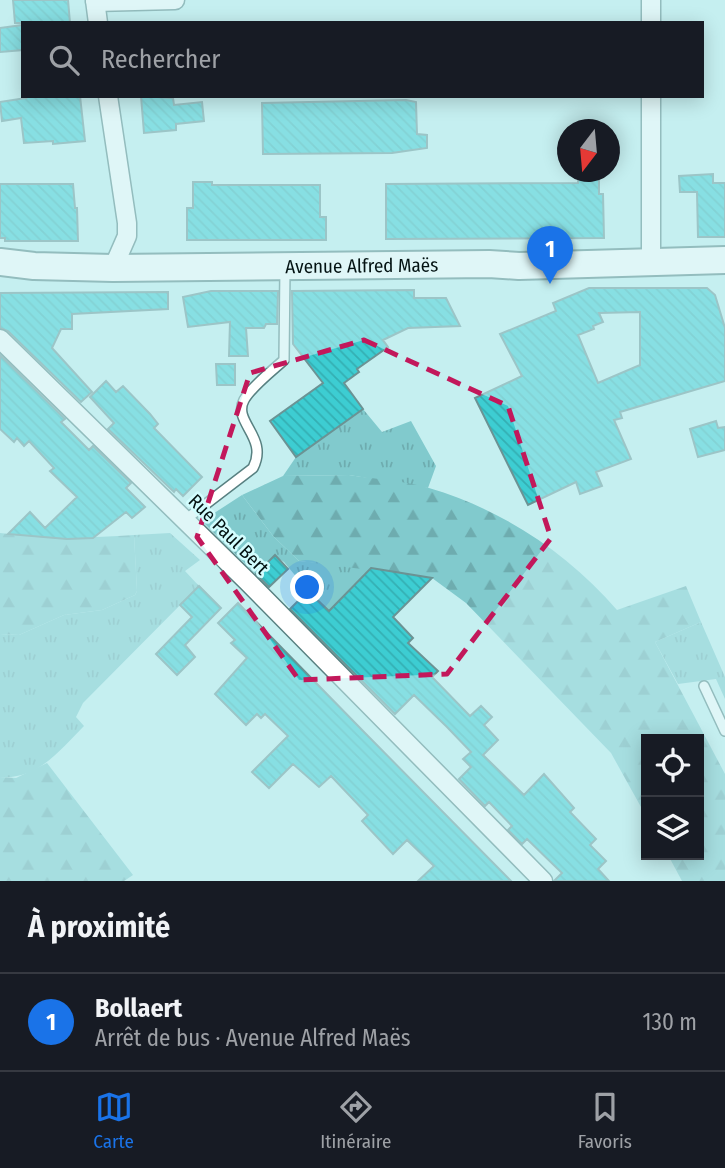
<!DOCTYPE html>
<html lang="fr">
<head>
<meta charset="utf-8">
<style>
  :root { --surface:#171b24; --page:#20242c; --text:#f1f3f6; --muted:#9ea1a6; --line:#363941; --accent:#1a73e8 }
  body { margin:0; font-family:"Fira Sans Condensed",sans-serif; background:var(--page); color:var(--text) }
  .controls { position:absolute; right:21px; bottom:21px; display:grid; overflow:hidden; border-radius:0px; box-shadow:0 4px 18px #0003 }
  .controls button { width:63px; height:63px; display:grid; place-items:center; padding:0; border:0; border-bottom:2px solid var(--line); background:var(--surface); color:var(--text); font:35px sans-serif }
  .compass { position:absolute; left:557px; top:119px; width:63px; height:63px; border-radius:50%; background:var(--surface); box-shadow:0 4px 18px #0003; rotate:196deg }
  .you { position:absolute; left:308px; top:588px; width:24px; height:24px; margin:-18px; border:5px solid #fff; border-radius:50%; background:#1a73e8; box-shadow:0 0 0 10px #1a73e833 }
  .badge { display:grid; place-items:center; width:46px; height:46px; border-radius:50%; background:var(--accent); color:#fff; font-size:23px; font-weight:700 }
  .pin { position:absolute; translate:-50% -58px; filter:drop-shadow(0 2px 4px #0008) }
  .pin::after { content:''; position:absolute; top:37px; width:24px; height:21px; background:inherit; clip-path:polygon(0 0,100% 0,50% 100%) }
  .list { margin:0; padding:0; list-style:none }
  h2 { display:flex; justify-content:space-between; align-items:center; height:91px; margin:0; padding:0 28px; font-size:30px }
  h2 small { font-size:23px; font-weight:400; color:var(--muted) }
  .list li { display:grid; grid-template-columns:46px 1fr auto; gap:21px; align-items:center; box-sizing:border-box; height:98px; padding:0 28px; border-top:2px solid var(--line) }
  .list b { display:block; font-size:26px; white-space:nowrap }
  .list p { margin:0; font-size:23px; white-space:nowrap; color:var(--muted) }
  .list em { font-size:23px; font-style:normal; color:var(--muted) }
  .icon { flex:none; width:38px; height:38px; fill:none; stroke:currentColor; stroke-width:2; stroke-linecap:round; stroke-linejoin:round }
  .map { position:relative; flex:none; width:725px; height:881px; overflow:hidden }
  .search { position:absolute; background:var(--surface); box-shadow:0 4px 18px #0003; left:21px; right:21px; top:21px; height:77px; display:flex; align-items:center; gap:18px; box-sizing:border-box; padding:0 24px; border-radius:0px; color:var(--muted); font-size:26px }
  .sheet { height:189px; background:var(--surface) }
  nav { display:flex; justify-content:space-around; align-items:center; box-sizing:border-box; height:98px; border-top:2px solid var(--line); background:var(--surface); font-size:19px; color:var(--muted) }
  nav a { display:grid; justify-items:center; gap:4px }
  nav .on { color:var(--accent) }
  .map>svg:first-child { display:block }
</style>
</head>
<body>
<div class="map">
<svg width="725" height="881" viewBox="0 0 725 881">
  <defs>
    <pattern id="grass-tufts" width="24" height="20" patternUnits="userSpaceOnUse" patternTransform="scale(1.75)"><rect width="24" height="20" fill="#81cacd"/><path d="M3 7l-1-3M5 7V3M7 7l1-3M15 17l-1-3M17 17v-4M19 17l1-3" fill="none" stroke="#6eacaf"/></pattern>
    <pattern id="forest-firs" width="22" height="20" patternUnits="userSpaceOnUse" patternTransform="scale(1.75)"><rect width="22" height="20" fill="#81cacd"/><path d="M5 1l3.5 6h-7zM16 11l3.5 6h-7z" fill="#6eacaf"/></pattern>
    <pattern id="building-back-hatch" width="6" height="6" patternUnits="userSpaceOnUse" patternTransform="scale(1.75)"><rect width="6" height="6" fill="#3dcdd2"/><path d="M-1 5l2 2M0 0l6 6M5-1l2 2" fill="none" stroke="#34afb3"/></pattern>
  </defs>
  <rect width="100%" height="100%" fill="#c5eff0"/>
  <path fill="url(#grass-tufts)" d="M363,409L382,432L411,421L436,466L428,488L349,475L283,476L296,457Z
    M242,495L273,536L299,561L371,568L329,611L308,591L284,562L275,556L256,575L202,521Z
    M170,533L200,560L185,571L199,586L83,703L76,717L84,726C60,750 38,780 0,777V634L19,635L64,615L102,610L135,595L137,591L134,535Z
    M701,622L725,677V699L716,679L678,684L655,642Z"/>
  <path fill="url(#forest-firs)" d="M349,475C375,479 404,481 429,488C501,509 568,553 617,610L686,586L701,622L655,642L725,774V881H682L668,855H699V739H646V816L611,753L466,603L432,578L299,561L273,536L242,495L283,476Z
    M0,533C45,539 89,538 134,535L137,591L135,595L102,610L64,615L19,635L0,634Z
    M47,763L133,875L124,881H0V777L16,778Z"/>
  <path fill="url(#building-back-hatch)" stroke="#6b9394" stroke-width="2" fill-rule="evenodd" d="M13,0H68L70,23H15Z
    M23,25V50L0,52V28Z
    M25,96H80L85,141L53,144V141L24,143L21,118L2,121L0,102L26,98Z
    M141,96L173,98L174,105L202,102L204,121L176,124V130L144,133Z
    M406,100L416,102L417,134L427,135V148L392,153L263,154L262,103Z
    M713,174V183H725V237H698L697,192H680L679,176Z
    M578,176H599V194H603L604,238L386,239V184L578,183Z
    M193,182H212V185H320V217H326V240H187V208H193Z
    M0,184H73L75,208H77L78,241H5V238H0Z
    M589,288H707L715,295L725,328V381L620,412L622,418L614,420L631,459L596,472L602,486L580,494L576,482L528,505L475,398L522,376L500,334L556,311L553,303ZM640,312V365L598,383L578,335L594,329L593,326L603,322L599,313Z
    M414,290V298H446L460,326L408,328L383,340L388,347L357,369L359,372L344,383L363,409L296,457L270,421L323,383L293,344L292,291Z
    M211,291H278L277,324H266L264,328H246L248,356H229L230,322L188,327L183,297Z
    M168,292V309L72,314V329H61L52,348L92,392L81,402L8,331L0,328V293Z
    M0,355L65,419L61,422L89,450L93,446L131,483L126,488L145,507L132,518L126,512L93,538L67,539L8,534L30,512L45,528L77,497L50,471L54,468L29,441L24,446L17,438L14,442L0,429Z
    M216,364H235V385H217Z
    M106,381L116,392L123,386L150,414L158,424L154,428L202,477L183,496L176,489L174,492L108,429L114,423L90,397Z
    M716,421L718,428L725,427V450L698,457L690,429Z
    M275,555L288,569L269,587L256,574Z
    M371,568L432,578L393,617L413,638L408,643L438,671L432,677L470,716L481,706L492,717L484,725L498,740L483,755L524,795L544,774L574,808L570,812L596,839L590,845L606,861L598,869L609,881H554L562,873L527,839L522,844L508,830L512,826L489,802L485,806L459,779L471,767L463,759L471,752L447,727L414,695L395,714L290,609L308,591L329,611Z
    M199,586L221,608L185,645L195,657L177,675L156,654L192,617L180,605Z
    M238,603L365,733L511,881H418L434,866L407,840L393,854L362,821L368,815L331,776L319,787L293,764L269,788L252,772L288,736L265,714L261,718L257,714L246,725L215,694L247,658L231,643L235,640L218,623Z"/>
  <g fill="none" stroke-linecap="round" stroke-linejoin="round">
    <defs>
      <path id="lane" d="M185,520L253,468C269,437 232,422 244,400C251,387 273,370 284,360L285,268
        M704,686L725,731"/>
      <path id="street" d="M95,0L98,23
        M95,2L175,0
        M651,23V0
        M108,96L127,223V236L113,268
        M651,96V263
        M0,339L248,582L543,881"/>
      <g id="secondary">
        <path id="s1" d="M0,262L34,266L113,268L489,264L519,266L725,260"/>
      </g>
    </defs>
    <use href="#lane" stroke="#588081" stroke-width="12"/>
    <use href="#street" stroke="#588081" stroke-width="21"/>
    <use href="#secondary" stroke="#588081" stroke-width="30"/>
    <use href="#lane" stroke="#fff" stroke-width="9"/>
    <use href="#street" stroke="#fff" stroke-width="18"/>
    <use href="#secondary" stroke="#fff" stroke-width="26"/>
  </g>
  <path d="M0 0H725V881H0ZM364,340L508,406L551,538L447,674L299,680L197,537L250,373Z" fill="#c5eff0" fill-opacity=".55" fill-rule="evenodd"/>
  <path fill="none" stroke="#c2185b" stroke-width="5" stroke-dasharray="14 9" stroke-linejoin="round" d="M364,340L508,406L551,538L447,674L299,680L197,537L250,373Z"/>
  <g text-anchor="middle" stroke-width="5" stroke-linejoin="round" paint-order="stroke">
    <g font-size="19" fill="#031212" stroke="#d2fdfe">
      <text dy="7" stroke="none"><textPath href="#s1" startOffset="362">Avenue Alfred Maës</textPath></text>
      <text transform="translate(229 534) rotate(45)" y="7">Rue Paul Bert</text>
    </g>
  </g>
</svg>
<div class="controls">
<button><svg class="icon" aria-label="locate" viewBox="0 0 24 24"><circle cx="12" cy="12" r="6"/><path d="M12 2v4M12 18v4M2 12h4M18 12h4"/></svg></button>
<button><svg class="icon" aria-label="layers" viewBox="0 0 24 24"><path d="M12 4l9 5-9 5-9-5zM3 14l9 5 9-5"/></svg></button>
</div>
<svg class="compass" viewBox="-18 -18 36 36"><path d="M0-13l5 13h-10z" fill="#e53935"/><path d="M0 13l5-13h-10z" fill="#9ea1a6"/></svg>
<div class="you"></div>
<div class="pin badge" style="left:550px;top:284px">1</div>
<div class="search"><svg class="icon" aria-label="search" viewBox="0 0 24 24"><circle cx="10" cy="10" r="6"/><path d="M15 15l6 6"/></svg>Rechercher</div>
</div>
<section class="sheet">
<h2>À proximité<small></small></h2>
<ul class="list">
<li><span class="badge">1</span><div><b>Bollaert</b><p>Arrêt de bus · Avenue Alfred Maës</p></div><em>130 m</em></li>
</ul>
</section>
<nav>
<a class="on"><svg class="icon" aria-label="map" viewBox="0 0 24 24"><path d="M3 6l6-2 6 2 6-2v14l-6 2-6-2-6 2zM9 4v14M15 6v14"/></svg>Carte</a>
<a><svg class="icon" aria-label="directions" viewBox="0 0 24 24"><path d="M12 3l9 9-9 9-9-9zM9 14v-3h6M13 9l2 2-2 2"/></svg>Itinéraire</a>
<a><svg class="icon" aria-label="saved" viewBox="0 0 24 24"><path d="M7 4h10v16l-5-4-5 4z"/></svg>Favoris</a>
</nav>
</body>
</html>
